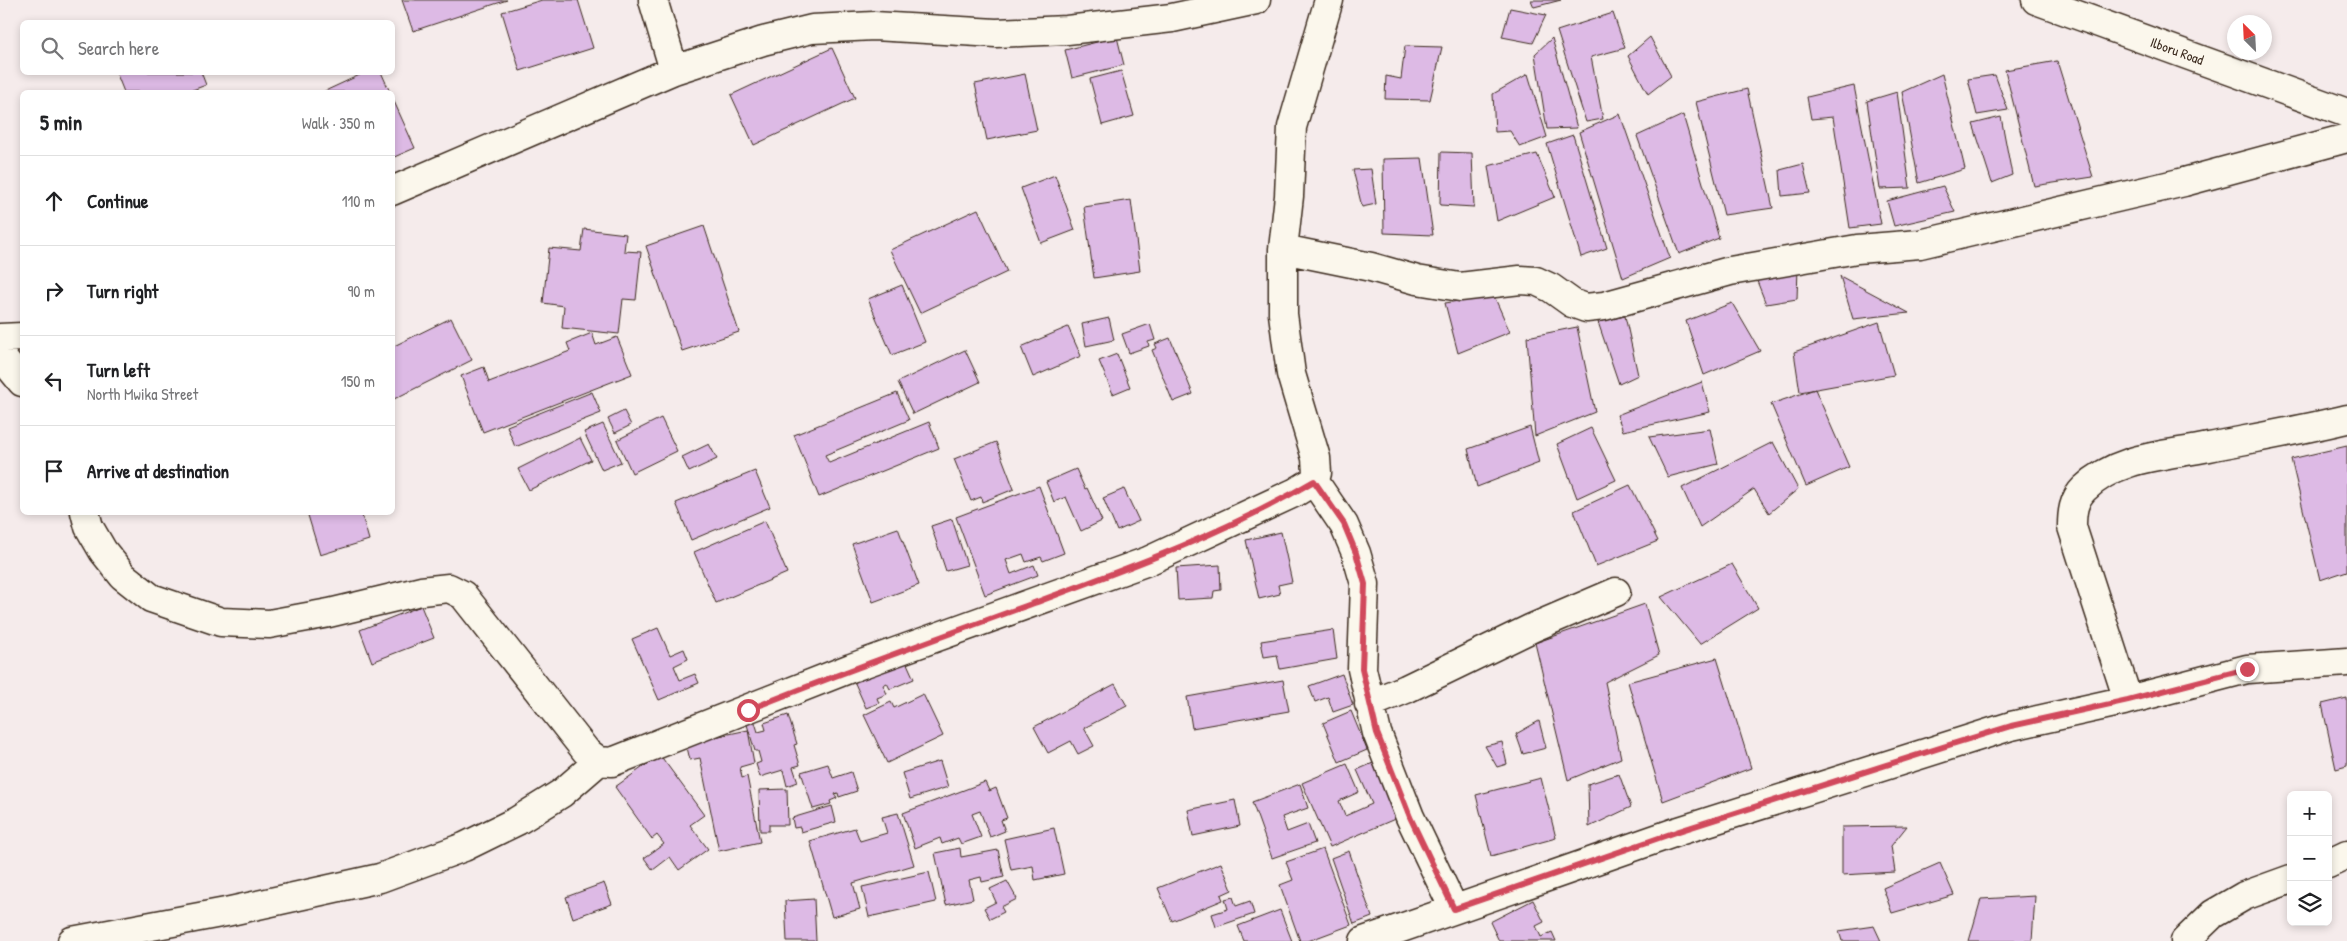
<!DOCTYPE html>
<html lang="en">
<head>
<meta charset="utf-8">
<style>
  :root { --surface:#fff; --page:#f2f2f2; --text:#202124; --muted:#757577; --line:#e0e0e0 }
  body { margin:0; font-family:"Patrick Hand",sans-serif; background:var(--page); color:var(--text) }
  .controls { position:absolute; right:15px; bottom:15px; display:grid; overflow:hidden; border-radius:8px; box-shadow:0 2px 8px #0003 }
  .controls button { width:45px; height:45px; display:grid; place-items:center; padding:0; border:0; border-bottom:1px solid var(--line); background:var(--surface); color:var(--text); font:25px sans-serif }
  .compass { position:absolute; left:2227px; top:15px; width:45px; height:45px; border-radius:50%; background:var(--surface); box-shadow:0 2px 8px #0003; rotate:336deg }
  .stop { position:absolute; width:15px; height:15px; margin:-11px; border:4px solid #d1495b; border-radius:50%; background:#fff }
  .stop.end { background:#d1495b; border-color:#fff; box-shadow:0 1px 5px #0008 }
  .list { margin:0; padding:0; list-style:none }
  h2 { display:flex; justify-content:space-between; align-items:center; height:65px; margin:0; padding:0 20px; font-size:21px }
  h2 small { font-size:16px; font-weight:400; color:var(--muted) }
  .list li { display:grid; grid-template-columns:32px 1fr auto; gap:15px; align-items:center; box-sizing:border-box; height:90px; padding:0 20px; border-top:1px solid var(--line) }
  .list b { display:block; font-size:19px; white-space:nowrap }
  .list p { margin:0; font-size:16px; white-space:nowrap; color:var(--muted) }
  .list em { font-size:16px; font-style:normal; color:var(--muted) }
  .icon { flex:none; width:28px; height:28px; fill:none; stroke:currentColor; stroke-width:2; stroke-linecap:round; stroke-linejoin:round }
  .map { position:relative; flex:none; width:2347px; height:941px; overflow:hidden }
  .search { position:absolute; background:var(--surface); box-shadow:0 2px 8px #0003; left:20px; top:20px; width:375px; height:55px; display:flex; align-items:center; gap:12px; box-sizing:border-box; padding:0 18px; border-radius:8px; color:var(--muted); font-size:19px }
  .panel { position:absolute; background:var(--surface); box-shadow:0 2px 8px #0003; left:20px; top:90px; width:375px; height:425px; border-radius:8px }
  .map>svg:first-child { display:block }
</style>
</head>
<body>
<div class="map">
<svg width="2347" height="941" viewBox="0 0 2347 941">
  <rect width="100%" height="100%" fill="#f5ebeb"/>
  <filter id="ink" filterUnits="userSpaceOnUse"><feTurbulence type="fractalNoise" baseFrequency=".02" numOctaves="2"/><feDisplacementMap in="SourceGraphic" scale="10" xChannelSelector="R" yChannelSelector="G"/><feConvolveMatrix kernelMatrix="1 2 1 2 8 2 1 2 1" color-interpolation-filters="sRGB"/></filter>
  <g filter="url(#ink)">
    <path fill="#ddbae5" stroke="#3b2a1e" d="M402,0H507L413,31Z
      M542,0H578L593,48L520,71L502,12Z
      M1531,0H1561L1534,7Z
      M1510,8L1546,15L1533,43L1502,37Z
      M1613,13L1625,48L1591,57L1603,119L1586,122L1557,31Z
      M1117,37L1124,65L1072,78L1065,50Z
      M1650,37L1671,76L1648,94L1628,56Z
      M1552,38L1577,128L1547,129L1535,54Z
      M1405,46L1442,47L1430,100L1385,99L1386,76L1401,79Z
      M832,48L855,98L754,145L731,95Z
      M2057,61L2093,177L2034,186L2005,70Z
      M1121,71L1134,116L1102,125L1090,79Z
      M116,72H201L206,85L187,92H124Z
      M366,72H381L390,92H323Z
      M1025,74L1037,130L987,140L975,84Z
      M1528,74L1547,137L1520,147L1510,131L1495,132L1493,94Z
      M1942,74L1965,169L1919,183L1902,92Z
      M1995,75L2008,110L1977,115L1968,79Z
      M1854,86L1881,224L1850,228L1833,117L1811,119L1807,97Z
      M1747,89L1773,208L1724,215L1696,102Z
      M1897,92L1910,188L1880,189L1867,101Z
      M392,97L415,148L392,158Z
      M1620,114L1670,258L1623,278L1579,132Z
      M1683,115L1719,238L1679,254L1637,136Z
      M2001,117L2012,175L1992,183L1973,124Z
      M1573,135L1607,248L1581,257L1547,144Z
      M1441,152L1472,153L1474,207L1440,205Z
      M1537,154L1555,197L1497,221L1488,166Z
      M1422,158L1433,235L1384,233L1383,159Z
      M1803,164L1810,193L1782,196L1780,170Z
      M1371,169L1376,204L1362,207L1353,170Z
      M1055,175L1075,230L1041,243L1021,188Z
      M1943,186L1955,212L1894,226L1887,201Z
      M1131,200L1140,271L1094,278L1084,207Z
      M978,209L1007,272L920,313L890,250Z
      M704,226L739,332L682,351L646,246Z
      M584,229L626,234L624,251L641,252L636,300L623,299L619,334L562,328L564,306L543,303L549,248L581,251Z
      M1798,267L1797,299L1766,304L1755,276Z
      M1840,276L1909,313L1853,319Z
      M902,285L925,342L892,355L868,299Z
      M1494,296L1510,332L1458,353L1445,303Z
      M1732,303L1760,351L1704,375L1686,321Z
      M1625,316L1638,375L1619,384L1598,322Z
      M451,318L472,360L392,400V347Z
      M1109,318L1114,340L1086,346L1082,324Z
      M1879,322L1894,375L1800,392L1794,352Z
      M1150,324L1155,340L1148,342L1149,346L1129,353L1122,334Z
      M1068,327L1081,356L1033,377L1021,347Z
      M1577,327L1595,412L1535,436L1527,337Z
      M592,333L596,345L617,337L632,374L483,432L461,376L484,367L489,382L570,351L567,343Z
      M1170,338L1193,394L1173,402L1152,350L1157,348L1155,344Z
      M965,350L980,382L913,414L898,382Z
      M1117,354L1130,387L1113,394L1099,361Z
      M1702,382L1710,412L1623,431L1617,415Z
      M1815,389L1849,467L1806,486L1771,404Z
      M592,392L601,413L515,447L507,426Z
      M897,393L909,420L825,455L829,463L929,422L939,448L819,497L794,435Z
      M624,411L631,425L615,433L608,419Z
      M661,418L677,451L632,473L617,440Z
      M603,424L621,462L602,470L584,432Z
      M1530,427L1539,463L1477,487L1468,449Z
      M1591,428L1616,480L1577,498L1557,444Z
      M1710,429L1718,464L1668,477L1649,437Z
      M580,438L591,460L529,490L518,469Z
      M996,442L1014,489L982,502L981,497L971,501L954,459Z
      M1773,442L1798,489L1769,513L1754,489L1700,527L1682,488Z
      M709,444L717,459L689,472L682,457Z
      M2347,446V571L2320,580L2291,459Z
      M1076,469L1085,489L1087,488L1102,521L1081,531L1066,497L1054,502L1046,482Z
      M755,471L770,507L691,540L676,503Z
      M1630,485L1658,541L1596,566L1574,511Z
      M1039,486L1064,553L1043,561L1041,557L1026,562L1023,554L1006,560L1011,574L1034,565L1038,575L985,595L956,517Z
      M1124,489L1139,521L1117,531L1103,498Z
      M307,512H361L369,540L320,555Z
      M952,519L967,565L946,571L931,526Z
      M765,521L787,573L716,603L694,552Z
      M898,528L919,585L873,602L852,544Z
      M1281,532L1292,582L1278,585L1280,594L1259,599L1246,540Z
      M1732,564L1758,608L1700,644L1661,597Z
      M1220,565L1221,590L1214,591L1213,598L1178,600L1176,568Z
      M1645,604L1659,655L1605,682L1621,758L1568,780L1535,643Z
      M421,606L434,638L372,662L360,630Z
      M658,628L670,655L684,649L688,659L674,666L680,680L695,674L699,683L659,700L632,639Z
      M1333,630L1337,659L1280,669L1277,655L1264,657L1261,641Z
      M1717,658L1751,768L1663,801L1628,682Z
      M905,659L914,679L890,689L887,683L883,685L887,694L877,698L879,703L866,708L854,681Z
      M1342,674L1353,705L1333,712L1328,697L1315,702L1309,686Z
      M1283,680L1289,711L1192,728L1187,697Z
      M1115,684L1127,706L1084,728L1094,746L1078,754L1071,741L1048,753L1034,727Z
      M923,694L943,736L887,763L864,715L891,702L894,708Z
      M2347,698V766L2336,769L2322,704Z
      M1351,711L1367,750L1339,762L1323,723Z
      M788,715L797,744L794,745L800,765L793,767L798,782L787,786L783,770L760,777L756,764L761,762L758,751H755L745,718L753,716L758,732L766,730L764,723Z
      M1539,721L1546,748L1523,754L1516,734Z
      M748,730L754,763L740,767L742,778L747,776L760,842L719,851L700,758L690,760L686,743Z
      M1502,742L1507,764L1497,767L1485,746Z
      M660,755L704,815L690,825L708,849L679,870L670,857L653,870L644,858L664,844L657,835L652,839L615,787Z
      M940,761L948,787L910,799L902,773Z
      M1373,763L1397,818L1330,847L1302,783L1347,764L1359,792L1339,801L1345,816L1372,804L1357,770Z
      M828,764L833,778L851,772L857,791L839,797L838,793L835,794L837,798L830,801L831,804L813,809L801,772Z
      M1619,774L1631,807L1589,827L1588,784Z
      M1541,778L1556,838L1491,856L1476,795Z
      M985,782L989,791L996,788L1007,818L1001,820L1005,831L990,837L980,811L972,814L981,837L961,844L958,838L942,844L940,838L915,848L903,813Z
      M1300,784L1308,808L1282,817L1287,832L1308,824L1315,843L1272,858L1252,802Z
      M787,789L788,825H769V831H760L759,790Z
      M1235,800L1240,826L1193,836L1188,810Z
      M832,806L836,822L801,832L800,827L794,828L792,818Z
      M898,813L914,865L853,883L860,909L832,917L810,841L855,828L860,841L887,833L882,817Z
      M1907,826L1891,846L1895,872L1842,875V827Z
      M1054,828L1064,874L1035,880L1033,866L1011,870L1004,839Z
      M960,848L961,857L998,850L1004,877L982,882L981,877L969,880L973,899L946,905L935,853Z
      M1323,849L1351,925L1308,941H1300L1280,885L1293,880L1286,862Z
      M1349,851L1372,917L1354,924L1331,858Z
      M1221,863L1232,890L1221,895L1223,900L1172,921L1158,888Z
      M1940,863L1954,895L1892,913L1883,888Z
      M929,872L936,902L869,917L862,887Z
      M1007,881L1017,899L1001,907L1004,912L990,919L984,908L996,902L990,889Z
      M604,883L612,904L573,918L566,897Z
      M2035,896L2032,941H1969L1981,899Z
      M1233,897L1236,906L1250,901L1254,914L1216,927L1212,914L1228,909L1225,899Z
      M814,899L816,941H787L785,901Z
      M1533,900L1544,922L1536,926L1541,937L1552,932L1556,941H1499L1490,922Z
      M1280,910L1292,941H1244L1238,926Z
      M1874,926L1881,941H1842L1839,931Z"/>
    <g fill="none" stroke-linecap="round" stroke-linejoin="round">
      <defs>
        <path id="minor" d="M653,0L674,70
          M2036,0L2347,113
          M392,191L674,70L763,41L812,29L874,26L996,33L1067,30L1172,18L1256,0
          M1283,249L1371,267L1417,280L1460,287L1520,280L1536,281L1551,288L1572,303L1586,308L1604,306L1730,271L1857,249L1920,244L2184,182L2347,138
          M0,338L22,337
          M0,355L22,382
          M1314,481L1344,525L1356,553L1365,584L1362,669L1377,733L1410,817L1454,909
          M85,512L89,527L103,551L123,576L151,598L221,622L269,624L329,613L421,591L449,588L463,595L586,751L599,761L612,762L851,668L1148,561L1296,492L1314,481L1317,473L1316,458L1291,374L1283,314V249L1289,196L1292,127L1329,0
          M2128,700L2072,527C2072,513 2073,500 2084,489C2118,456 2165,456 2209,447C2255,438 2301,430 2347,419
          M1369,704L1406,689L1532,628L1616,592
          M2328,864L2347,855
          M72,941L226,912L380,878L464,847L517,821L562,793L599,761
          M1364,941L1679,831L2011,726L2128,700L2247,669L2347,662
          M2185,941L2213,914L2244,896L2291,879"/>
      </defs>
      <use href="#minor" stroke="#3b2a1e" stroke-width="31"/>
      <use href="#minor" stroke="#fbf7ec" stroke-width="28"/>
    </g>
  </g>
  <g fill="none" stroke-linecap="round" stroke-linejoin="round" filter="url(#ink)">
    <path stroke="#d1495b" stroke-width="6" d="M748,710C842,672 938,638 1034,603C1129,568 1226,533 1314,481L1344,524L1356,553L1365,584L1362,669L1377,733L1410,817L1454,909L1679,831L1949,745L2011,726L2128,700L2247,669"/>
  </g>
  <g text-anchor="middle" stroke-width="4" stroke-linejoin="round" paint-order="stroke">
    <g font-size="14" fill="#3b2a1e" stroke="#fbf7ec">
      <text transform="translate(2177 51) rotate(20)" y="5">Ilboru Road</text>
    </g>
  </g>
</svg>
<div class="controls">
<button>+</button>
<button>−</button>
<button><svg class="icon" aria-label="layers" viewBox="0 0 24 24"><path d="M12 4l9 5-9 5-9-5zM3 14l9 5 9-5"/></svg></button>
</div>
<svg class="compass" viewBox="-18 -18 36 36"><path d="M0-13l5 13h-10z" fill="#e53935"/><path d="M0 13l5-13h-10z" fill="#757577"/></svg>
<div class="stop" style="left:748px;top:710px"></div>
<div class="stop end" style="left:2247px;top:669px"></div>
<div class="search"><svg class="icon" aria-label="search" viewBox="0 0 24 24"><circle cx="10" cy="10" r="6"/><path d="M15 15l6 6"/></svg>Search here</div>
<section class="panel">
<h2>5 min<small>Walk · 350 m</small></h2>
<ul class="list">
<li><svg class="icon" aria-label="ahead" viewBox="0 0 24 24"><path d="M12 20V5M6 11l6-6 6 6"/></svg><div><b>Continue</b></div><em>110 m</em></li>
<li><svg class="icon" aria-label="right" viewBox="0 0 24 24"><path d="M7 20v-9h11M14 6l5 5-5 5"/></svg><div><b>Turn right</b></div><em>90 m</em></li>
<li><svg class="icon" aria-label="left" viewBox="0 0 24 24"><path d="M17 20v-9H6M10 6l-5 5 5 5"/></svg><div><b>Turn left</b><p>North Mwika Street</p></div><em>150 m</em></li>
<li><svg class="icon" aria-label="arrive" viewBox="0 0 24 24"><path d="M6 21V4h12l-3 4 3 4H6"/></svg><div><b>Arrive at destination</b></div></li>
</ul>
</section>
</div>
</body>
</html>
